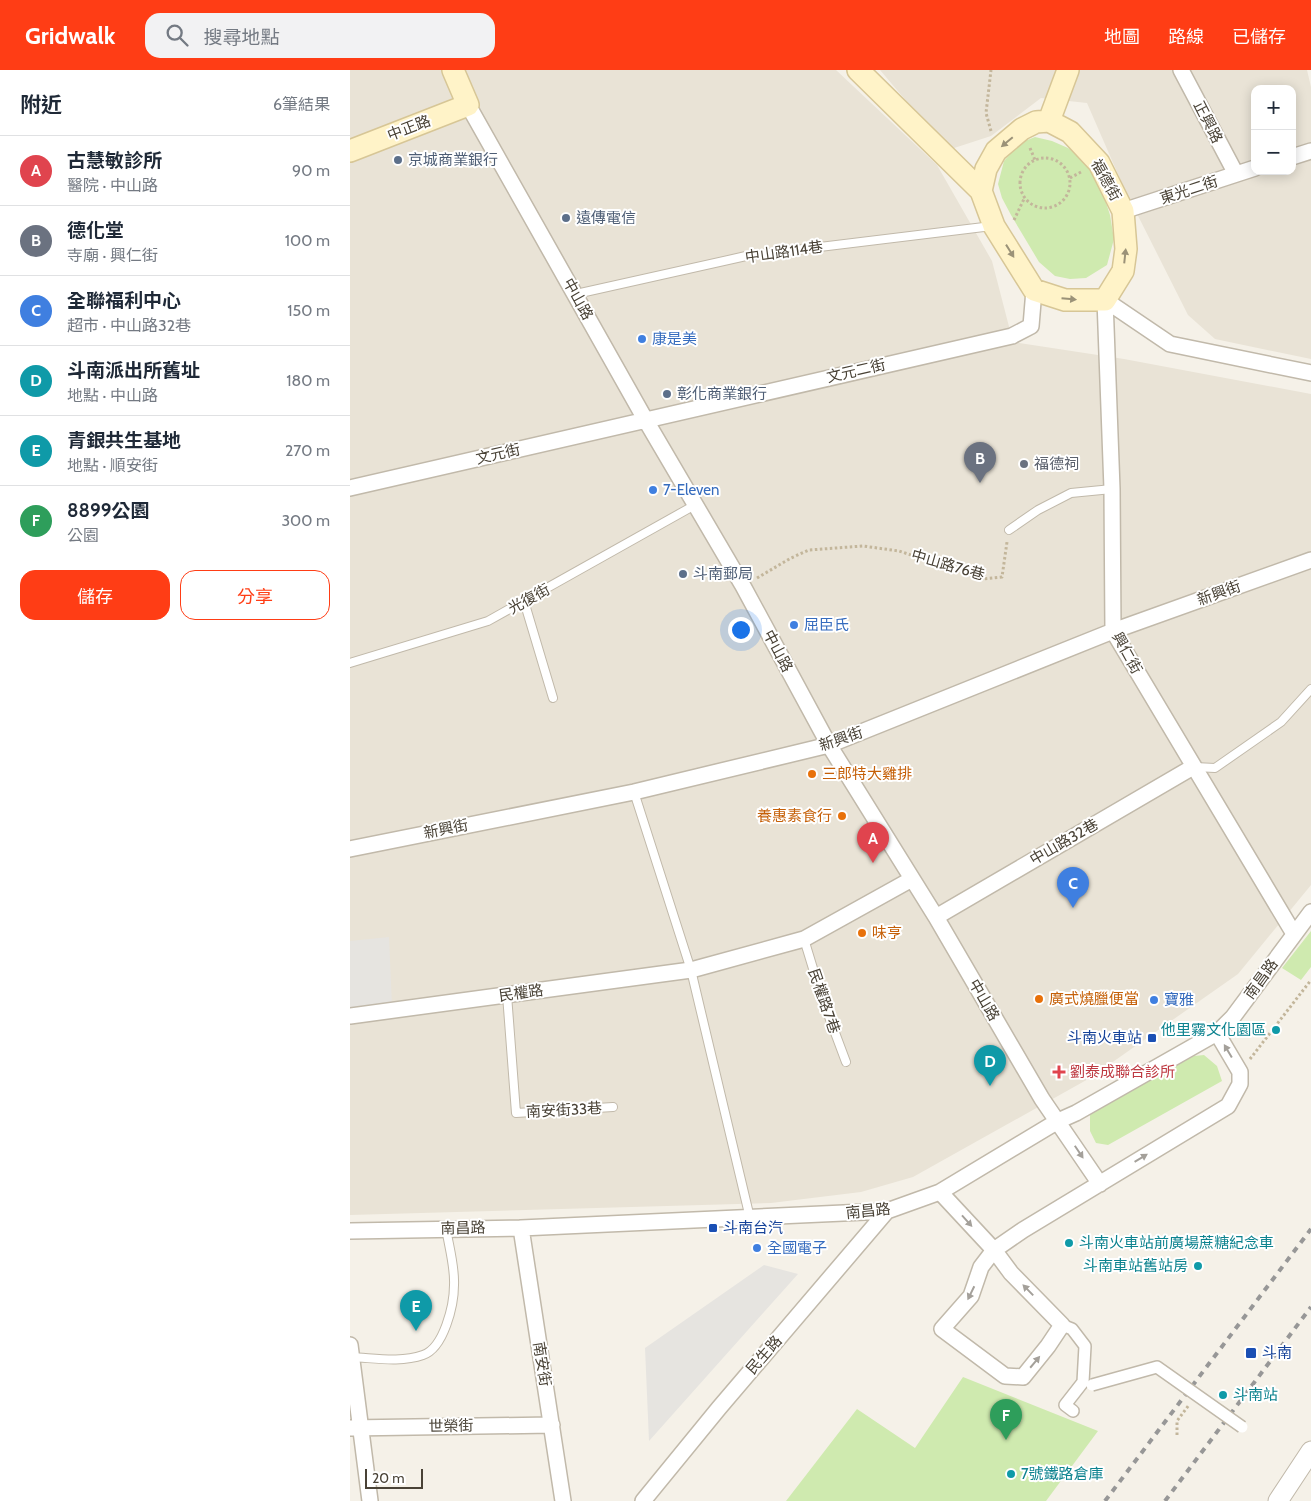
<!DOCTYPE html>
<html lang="zh-TW">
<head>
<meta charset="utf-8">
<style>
  :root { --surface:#fff; --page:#f2f2f3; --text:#1f2937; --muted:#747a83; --line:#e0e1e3; --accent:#ff3d15 }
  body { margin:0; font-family:Cabin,"Noto Sans TC",sans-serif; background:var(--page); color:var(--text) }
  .controls { position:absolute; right:15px; top:15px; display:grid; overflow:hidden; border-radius:10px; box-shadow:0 2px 12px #0003 }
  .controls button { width:45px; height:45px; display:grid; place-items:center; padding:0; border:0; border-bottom:1px solid var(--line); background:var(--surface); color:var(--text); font:25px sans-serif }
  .scale { position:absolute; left:15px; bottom:12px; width:58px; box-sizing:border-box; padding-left:5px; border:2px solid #494236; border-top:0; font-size:14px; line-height:18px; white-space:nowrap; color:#494236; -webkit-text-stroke:4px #fff; paint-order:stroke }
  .you { position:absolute; left:390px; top:559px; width:18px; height:18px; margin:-12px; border:4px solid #fff; border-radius:50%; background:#1a73e8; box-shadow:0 0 0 8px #1a73e833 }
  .badge { display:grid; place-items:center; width:32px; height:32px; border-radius:50%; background:var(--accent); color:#fff; font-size:16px; font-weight:700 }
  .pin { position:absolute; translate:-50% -41px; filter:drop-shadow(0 1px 2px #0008) }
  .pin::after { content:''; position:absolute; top:26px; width:18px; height:15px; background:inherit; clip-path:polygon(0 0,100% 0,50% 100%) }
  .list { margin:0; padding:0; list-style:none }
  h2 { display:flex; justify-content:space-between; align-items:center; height:65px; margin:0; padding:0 20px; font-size:21px }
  h2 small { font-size:16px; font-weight:400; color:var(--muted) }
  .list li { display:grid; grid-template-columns:32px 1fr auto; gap:15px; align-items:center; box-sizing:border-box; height:70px; padding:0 20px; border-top:1px solid var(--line) }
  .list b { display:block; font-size:19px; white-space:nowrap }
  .list p { margin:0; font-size:16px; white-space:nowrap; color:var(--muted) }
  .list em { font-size:16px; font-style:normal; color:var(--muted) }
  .actions { display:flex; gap:10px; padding:15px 20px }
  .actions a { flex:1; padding:11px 0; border:1px solid var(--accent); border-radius:15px; text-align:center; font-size:18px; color:var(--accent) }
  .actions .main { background:var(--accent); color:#fff }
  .icon { flex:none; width:28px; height:28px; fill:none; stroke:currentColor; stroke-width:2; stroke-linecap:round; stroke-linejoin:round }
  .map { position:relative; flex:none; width:961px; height:1431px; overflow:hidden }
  header { display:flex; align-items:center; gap:30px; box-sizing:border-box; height:70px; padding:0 25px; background:var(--accent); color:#fff }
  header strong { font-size:24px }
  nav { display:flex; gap:28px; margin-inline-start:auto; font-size:18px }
  .search { width:350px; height:45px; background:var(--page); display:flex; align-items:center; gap:12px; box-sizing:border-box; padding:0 18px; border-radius:15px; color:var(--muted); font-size:19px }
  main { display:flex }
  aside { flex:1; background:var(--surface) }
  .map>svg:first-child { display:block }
</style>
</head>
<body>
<header>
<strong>Gridwalk</strong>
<div class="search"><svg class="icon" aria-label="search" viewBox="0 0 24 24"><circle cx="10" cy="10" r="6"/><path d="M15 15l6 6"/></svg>搜尋地點</div>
<nav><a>地圖</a><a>路線</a><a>已儲存</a></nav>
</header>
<main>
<aside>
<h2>附近<small>6筆結果</small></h2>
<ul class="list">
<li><span class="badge" style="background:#e0444e">A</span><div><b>古慧敏診所</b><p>醫院 · 中山路</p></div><em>90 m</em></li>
<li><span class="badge" style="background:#6b7280">B</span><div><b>德化堂</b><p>寺廟 · 興仁街</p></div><em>100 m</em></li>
<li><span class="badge" style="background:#3f7fe0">C</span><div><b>全聯福利中心</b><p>超市 · 中山路32巷</p></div><em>150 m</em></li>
<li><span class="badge" style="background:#0f9aa8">D</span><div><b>斗南派出所舊址</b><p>地點 · 中山路</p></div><em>180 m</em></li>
<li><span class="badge" style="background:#0f9aa8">E</span><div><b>青銀共生基地</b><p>地點 · 順安街</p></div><em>270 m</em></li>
<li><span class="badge" style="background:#2e9e5b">F</span><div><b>8899公園</b><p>公園</p></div><em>300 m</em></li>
</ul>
<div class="actions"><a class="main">儲存</a><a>分享</a></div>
</aside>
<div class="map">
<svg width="961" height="1431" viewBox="0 0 961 1431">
  <rect width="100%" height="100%" fill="#f5f1e8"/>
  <path fill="#e9e3d6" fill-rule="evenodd" d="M0,0H486L587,95L642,191L663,272L774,289L961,324V815L888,904L740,1008L563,1107L511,1122L421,1133L0,1145Z
    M530,0H957L961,17V289L865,269L838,245L774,118L737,33L691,28L641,66L598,80ZM905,19H942V101H905Z"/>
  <path fill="#cfeaaf" d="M685,67L702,71L718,78L730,86L748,108L760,145L764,169L757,195L736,208L720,209L705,206L689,192L661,145L652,128L648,114L654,91L670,73Z
    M961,861V897L951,910L932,898Z
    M854,985L867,996L872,1011L758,1075L746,1073L740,1061V1042L844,986Z
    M613,1307L748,1361L696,1431H436L507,1339L565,1378Z"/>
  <path fill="#e6e4e0" d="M39,867L42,936L0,941V871Z
    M414,1195L448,1204L299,1371L295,1278Z"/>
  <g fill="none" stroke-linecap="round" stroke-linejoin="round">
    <defs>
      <path id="service" d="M226,224L396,186L642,156
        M659,460L688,440L721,423L762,419
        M174,531L203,628
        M0,593L138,551L345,435
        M845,697L865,698L931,652L961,619
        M284,722L341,900L400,1148
        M454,869L472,928L496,992
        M157,925L166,1043L263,1037
        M1,1287C25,1288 50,1293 73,1285C94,1278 104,1235 104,1215C105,1197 99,1177 96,1158"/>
      <path id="pedestrian" d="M712,1255L722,1259L735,1276L733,1312L715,1335L723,1341"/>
      <path id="minor" d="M831,0L886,104
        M118,35L295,349L393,516L479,675L586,847L692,1029L750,1114
        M942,87L961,81
        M773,141L905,98
        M755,230L762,419L763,561L944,864
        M755,230L820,274L961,303
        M0,418L662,266L681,256L684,220
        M0,779L284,722L479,675L763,561L961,490
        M586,847L843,697
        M0,946L341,900L454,869L562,809
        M590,1122L644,1180L661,1203L712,1255L698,1276L673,1307L655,1306L592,1259L621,1226L631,1197L644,1180L673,1160L878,1036L890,1014V1002L867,963
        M171,1158L213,1431
        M0,1161L171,1158L537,1141L590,1122L708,1051L726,1043L867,963L883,947L961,842
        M0,1275L20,1431
        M0,1358L202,1355
        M293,1431L369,1338L537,1141"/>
      <path id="tertiary" d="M928,1431L961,1381"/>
      <path id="secondary" d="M508,0L631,121L644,156L684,220L715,230H755L773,201L776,179L773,141L749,93L720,62L699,51L686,52L672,59L646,81L636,99L631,121
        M699,51L718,0
        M0,81L118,35L103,0"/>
    </defs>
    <use href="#service" stroke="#c1b9aa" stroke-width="10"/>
    <use href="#pedestrian" stroke="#c1b9aa" stroke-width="14"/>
    <use href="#minor" stroke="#c1b9aa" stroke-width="18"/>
    <use href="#tertiary" stroke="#c1b9aa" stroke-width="21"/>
    <use href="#secondary" stroke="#d7c696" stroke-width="24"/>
    <path stroke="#c3b69b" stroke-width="3" stroke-dasharray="2.5 2.5" stroke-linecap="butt" d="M641,61L636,43L641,0
      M680,78L685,90
      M670 113a25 25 0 1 1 50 0a25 25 0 1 1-50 0Z
      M720,108L731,102
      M664,150L674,129
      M407,508L441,488L459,480L513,476L549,481L633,509L652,507L657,472
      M900,989L961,910
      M827,1365V1351L839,1335"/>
    <use href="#service" stroke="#fff" stroke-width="8"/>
    <use href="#pedestrian" stroke="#fff" stroke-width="11"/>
    <use href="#minor" stroke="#fff" stroke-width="15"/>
    <use href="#tertiary" stroke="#fff" stroke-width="19"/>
    <use href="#secondary" stroke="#fff3c8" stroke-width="21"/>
    <path stroke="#979797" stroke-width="4" stroke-dasharray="6 6" stroke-linecap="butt" d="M755,1431L961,1159
      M815,1431L961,1237"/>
    <defs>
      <path id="pedestrian-bridge" d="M742,1315L807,1297L892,1357"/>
    </defs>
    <use href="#pedestrian-bridge" stroke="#c1b9aa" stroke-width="14" stroke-linecap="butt"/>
    <use href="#pedestrian-bridge" stroke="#fff" stroke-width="11"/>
  </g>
  <defs><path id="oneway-solid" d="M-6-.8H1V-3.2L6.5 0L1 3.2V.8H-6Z" transform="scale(1.25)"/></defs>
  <g fill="#9b9278">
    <use href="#oneway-solid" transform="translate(657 72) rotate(140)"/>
    <use href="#oneway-solid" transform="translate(660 181) rotate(58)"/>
    <use href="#oneway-solid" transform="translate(775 186) rotate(-84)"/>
    <use href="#oneway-solid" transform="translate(719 229) rotate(5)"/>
  </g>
  <g fill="#a4a09a">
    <use href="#oneway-solid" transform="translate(878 981) rotate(-121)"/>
    <use href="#oneway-solid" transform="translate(729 1082) rotate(56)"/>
    <use href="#oneway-solid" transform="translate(791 1088) rotate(-31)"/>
    <use href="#oneway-solid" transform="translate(617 1151) rotate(48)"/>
    <use href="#oneway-solid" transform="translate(678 1220) rotate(-134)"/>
    <use href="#oneway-solid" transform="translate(621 1223) rotate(116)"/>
    <use href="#oneway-solid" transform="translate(685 1292) rotate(-50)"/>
  </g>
  <g fill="#5c6f8a" stroke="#fff" stroke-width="2">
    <circle cx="48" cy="90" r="5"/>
    <circle cx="216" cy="148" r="5"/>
    <circle cx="317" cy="324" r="5"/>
    <circle cx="333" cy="504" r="5"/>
  </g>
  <g fill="#3f7fe0" stroke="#fff" stroke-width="2">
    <circle cx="292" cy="269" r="5"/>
    <circle cx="303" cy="420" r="5"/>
    <circle cx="444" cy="555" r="5"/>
    <circle cx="804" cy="930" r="5"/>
    <circle cx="407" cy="1178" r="5"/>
  </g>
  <circle fill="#6b7280" stroke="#fff" stroke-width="2" cx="674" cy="394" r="5"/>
  <g fill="#e8710a" stroke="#fff" stroke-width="2">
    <circle cx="462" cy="704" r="5"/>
    <circle cx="492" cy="746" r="5"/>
    <circle cx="512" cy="863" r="5"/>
    <circle cx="689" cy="929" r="5"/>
  </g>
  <g fill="#0f9aa8" stroke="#fff" stroke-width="2">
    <circle cx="926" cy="960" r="5"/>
    <circle cx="719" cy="1173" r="5"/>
    <circle cx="848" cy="1196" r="5"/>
    <circle cx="873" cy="1325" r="5"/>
    <circle cx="661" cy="1404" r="5"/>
  </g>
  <g fill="#1a4fb4" stroke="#fff" stroke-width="2">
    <rect x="797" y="963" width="10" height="10" rx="2.5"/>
    <rect x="358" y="1153" width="10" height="10" rx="2.5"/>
    <rect x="895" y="1277" width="12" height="12" rx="2.5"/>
  </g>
  <path fill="#e0444e" stroke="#fff" stroke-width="2" d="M706.5 994.5h5v5h5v5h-5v5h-5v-5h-5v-5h5z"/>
  <g text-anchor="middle" stroke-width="4" stroke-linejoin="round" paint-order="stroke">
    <g font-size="15" fill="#494236" stroke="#fff">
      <text transform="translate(858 52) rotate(63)" y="5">正興路</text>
      <text transform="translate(59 58) rotate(-21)" y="5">中正路</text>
      <text transform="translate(756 110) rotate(61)" y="5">福德街</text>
      <text transform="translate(839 120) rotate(-18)" y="5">東光二街</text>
      <text transform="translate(434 182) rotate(-8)" y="5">中山路114巷</text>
      <text transform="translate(228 229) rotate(61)" y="5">中山路</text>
      <text transform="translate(506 301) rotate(-13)" y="5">文元二街</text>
      <text transform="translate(148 384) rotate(-13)" y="5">文元街</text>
      <text transform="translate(598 495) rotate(16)" y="5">中山路76巷</text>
      <text transform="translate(869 523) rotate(-20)" y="5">新興街</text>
      <text transform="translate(179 529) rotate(-29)" y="5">光復街</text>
      <text transform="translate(428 581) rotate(62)" y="5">中山路</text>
      <text transform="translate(777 583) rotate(61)" y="5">興仁街</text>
      <text transform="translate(491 669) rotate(-19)" y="5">新興街</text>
      <text transform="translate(96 759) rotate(-11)" y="5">新興街</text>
      <text transform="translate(714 772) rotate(-30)" y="5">中山路32巷</text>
      <text transform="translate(911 909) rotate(-54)" y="5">南昌路</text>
      <text transform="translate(171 923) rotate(-8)" y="5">民權路</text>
      <text transform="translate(634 930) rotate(60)" y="5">中山路</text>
      <text transform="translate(474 931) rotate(71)" y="5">民權路7巷</text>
      <text transform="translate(214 1040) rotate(-3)" y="5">南安街33巷</text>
      <text transform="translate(518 1141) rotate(-6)" y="5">南昌路</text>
      <text transform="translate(113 1158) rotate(-1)" y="5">南昌路</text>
      <text transform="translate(414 1285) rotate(-49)" y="5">民生路</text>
      <text transform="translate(192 1294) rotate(81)" y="5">南安街</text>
      <text transform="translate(101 1356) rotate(-1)" y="5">世榮街</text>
    </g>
    <g font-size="15" fill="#4e5e75" stroke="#fff" text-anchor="start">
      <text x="58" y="95">京城商業銀行</text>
      <text x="226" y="153">遠傳電信</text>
      <text x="327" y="329">彰化商業銀行</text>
      <text x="343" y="509">斗南郵局</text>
    </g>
    <g font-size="15" fill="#366cbe" stroke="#fff" text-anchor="start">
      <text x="302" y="274">康是美</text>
      <text x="313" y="425">7-Eleven</text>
      <text x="454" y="560">屈臣氏</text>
      <text x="814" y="935">寶雅</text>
      <text x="417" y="1183">全國電子</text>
    </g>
    <g font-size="15" fill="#5b616d" stroke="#fff" text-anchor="start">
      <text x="684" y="399">福德祠</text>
    </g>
    <g font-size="15" fill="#c56008" stroke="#fff" text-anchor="start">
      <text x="472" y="709">三郎特大雞排</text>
      <text x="482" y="751" text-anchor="end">養惠素食行</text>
      <text x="522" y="868">味亨</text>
      <text x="699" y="934">廣式燒臘便當</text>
    </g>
    <g font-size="15" fill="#0d838f" stroke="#fff" text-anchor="start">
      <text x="916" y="965" text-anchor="end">他里霧文化園區</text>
      <text x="729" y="1178">斗南火車站前廣場蔗糖紀念車</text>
      <text x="838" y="1201" text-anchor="end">斗南車站舊站房</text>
      <text x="883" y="1330">斗南站</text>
      <text x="671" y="1409">7號鐵路倉庫</text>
    </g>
    <g font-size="15" fill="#164399" stroke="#fff" text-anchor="start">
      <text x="792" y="973" text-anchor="end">斗南火車站</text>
      <text x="373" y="1163">斗南台汽</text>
      <text x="912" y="1288">斗南</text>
    </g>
    <g font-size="15" fill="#be3a42" stroke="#fff" text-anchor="start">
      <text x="720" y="1007">劉泰成聯合診所</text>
    </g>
  </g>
</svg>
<div class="controls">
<button>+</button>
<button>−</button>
</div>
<div class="scale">20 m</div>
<div class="you"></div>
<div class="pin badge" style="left:523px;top:793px;background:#e0444e">A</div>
<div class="pin badge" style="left:630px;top:413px;background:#6b7280">B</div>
<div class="pin badge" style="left:723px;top:838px;background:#3f7fe0">C</div>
<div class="pin badge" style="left:640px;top:1016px;background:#0f9aa8">D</div>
<div class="pin badge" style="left:66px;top:1261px;background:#0f9aa8">E</div>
<div class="pin badge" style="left:656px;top:1370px;background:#2e9e5b">F</div>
</div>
</main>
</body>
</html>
